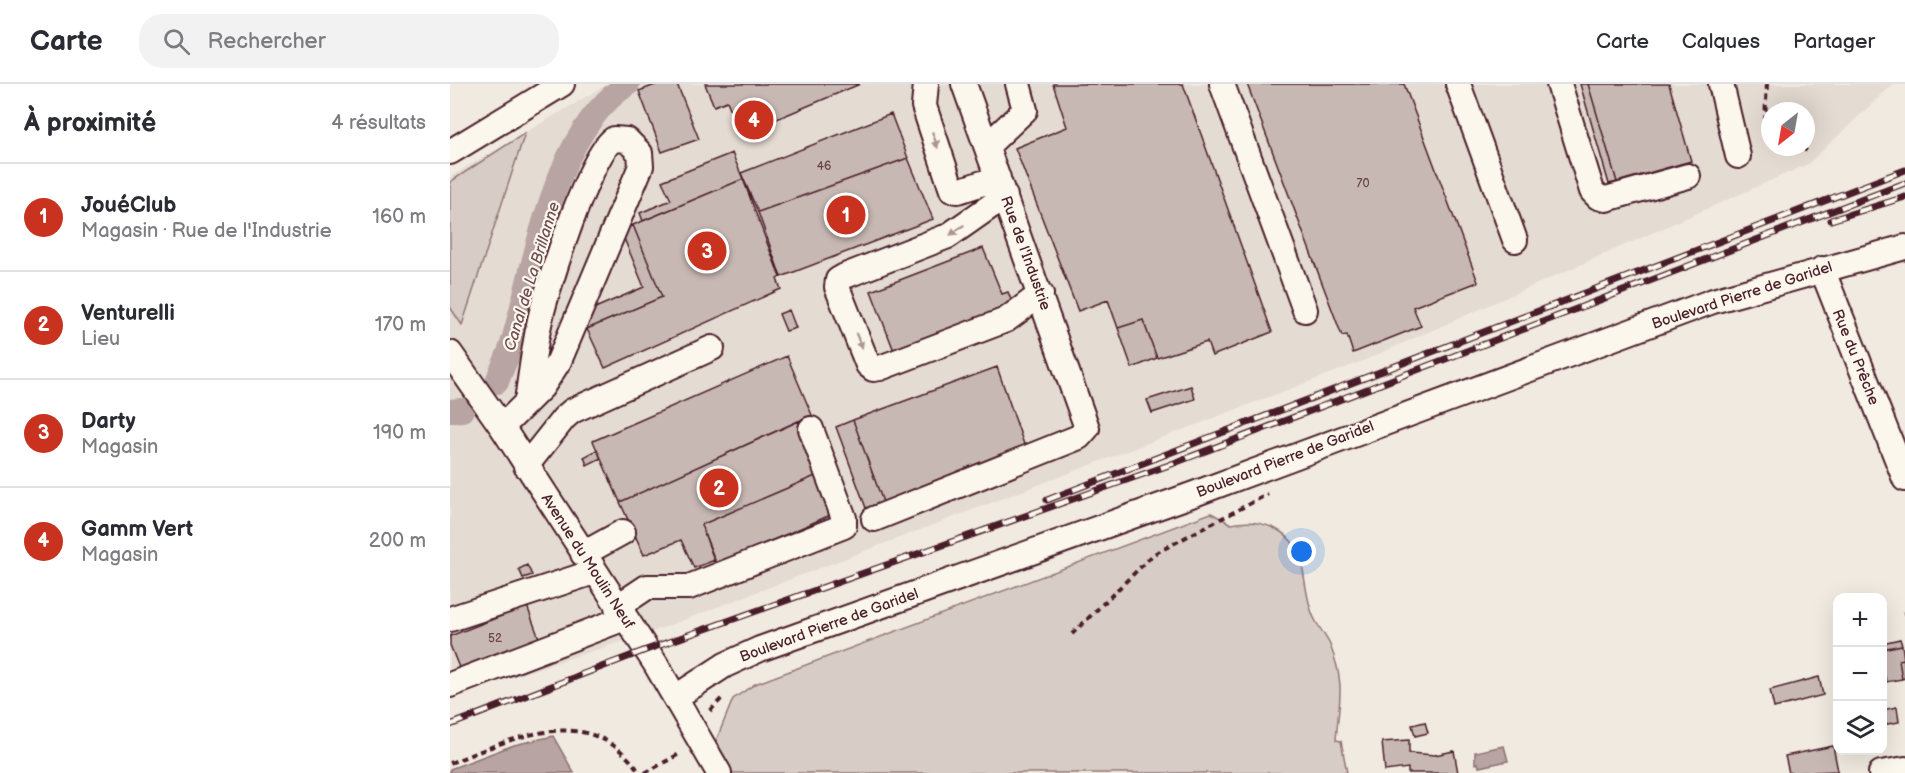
<!DOCTYPE html>
<html lang="fr">
<head>
<meta charset="utf-8">
<style>
  :root { --surface:#fff; --page:#f2f2f3; --text:#2b2b33; --muted:#7c7c81; --line:#e1e1e2; --accent:#c8321e }
  body { margin:0; font-family:"Balsamiq Sans",sans-serif; background:var(--page); color:var(--text) }
  .controls { position:absolute; right:18px; bottom:18px; display:grid; overflow:hidden; border-radius:12px; box-shadow:0 6px 24px #0002 }
  .controls button { width:54px; height:54px; display:grid; place-items:center; padding:0; border:0; border-bottom:2px solid var(--line); background:var(--surface); color:var(--text); font:30px sans-serif }
  .compass { position:absolute; left:1311px; top:18px; width:54px; height:54px; border-radius:50%; background:var(--surface); box-shadow:0 6px 24px #0002; rotate:211deg }
  .you { position:absolute; left:852px; top:468px; width:21px; height:21px; margin:-15px; border:4px solid #fff; border-radius:50%; background:#1a73e8; box-shadow:0 0 0 9px #1a73e833 }
  .badge { display:grid; place-items:center; width:39px; height:39px; border-radius:50%; background:var(--accent); color:#fff; font-size:20px; font-weight:700 }
  .pin { position:absolute; translate:-50% -50%; border:3px solid #fff; box-shadow:0 2px 6px #0006 }
  .list { margin:0; padding:0; list-style:none }
  h2 { display:flex; justify-content:space-between; align-items:center; height:78px; margin:0; padding:0 24px; font-size:26px }
  h2 small { font-size:20px; font-weight:400; color:var(--muted) }
  .list li { display:grid; grid-template-columns:39px 1fr auto; gap:18px; align-items:center; box-sizing:border-box; height:108px; padding:0 24px; border-top:2px solid var(--line) }
  .list b { display:block; font-size:22px; white-space:nowrap }
  .list p { margin:0; font-size:20px; white-space:nowrap; color:var(--muted) }
  .list em { font-size:20px; font-style:normal; color:var(--muted) }
  .icon { flex:none; width:33px; height:33px; fill:none; stroke:currentColor; stroke-width:2; stroke-linecap:round; stroke-linejoin:round }
  .map { position:relative; flex:none; width:1455px; height:689px; overflow:hidden }
  header { display:flex; align-items:center; gap:36px; box-sizing:border-box; height:84px; padding:0 30px; background:var(--surface); border-bottom:2px solid var(--line) }
  header strong { font-size:28px }
  nav { display:flex; gap:33px; margin-inline-start:auto; font-size:21px }
  .search { width:420px; height:54px; background:var(--page); display:flex; align-items:center; gap:15px; box-sizing:border-box; padding:0 21px; border-radius:24px; color:var(--muted); font-size:22px }
  main { display:flex }
  aside { flex:1; background:var(--surface) }
  .map>svg:first-child { display:block }
</style>
</head>
<body>
<header>
<strong>Carte</strong>
<div class="search"><svg class="icon" aria-label="search" viewBox="0 0 24 24"><circle cx="10" cy="10" r="6"/><path d="M15 15l6 6"/></svg>Rechercher</div>
<nav><a>Carte</a><a>Calques</a><a>Partager</a></nav>
</header>
<main>
<aside>
<h2>À proximité<small>4 résultats</small></h2>
<ul class="list">
<li><span class="badge">1</span><div><b>JouéClub</b><p>Magasin · Rue de l'Industrie</p></div><em>160 m</em></li>
<li><span class="badge">2</span><div><b>Venturelli</b><p>Lieu</p></div><em>170 m</em></li>
<li><span class="badge">3</span><div><b>Darty</b><p>Magasin</p></div><em>190 m</em></li>
<li><span class="badge">4</span><div><b>Gamm Vert</b><p>Magasin</p></div><em>200 m</em></li>
</ul>
</aside>
<div class="map">
<svg width="1455" height="689" viewBox="0 0 1455 689">
  <rect width="100%" height="100%" fill="#f0eae0"/>
  <filter id="ink" filterUnits="userSpaceOnUse"><feTurbulence type="fractalNoise" baseFrequency=".0167" numOctaves="2"/><feDisplacementMap in="SourceGraphic" scale="12" xChannelSelector="R" yChannelSelector="G"/><feConvolveMatrix kernelMatrix="1 2 1 2 8 2 1 2 1" color-interpolation-filters="sRGB"/></filter>
  <g filter="url(#ink)">
    <path fill="#e4dbd2" fill-rule="evenodd" d="M158,0H1443L1358,80L908,279L207,546L0,613V93ZM1320,27H1356V63H1320Z"/>
    <path fill="#d8ccc6" stroke="#917678" stroke-width="1.5" d="M75,49L12,241L0,223V98Z
      M761,429L781,440C809,434 842,444 851,476C855,493 856,513 862,529C866,541 875,550 880,561C896,602 889,615 886,656L891,657L897,689H283L266,657L283,615L305,600Z"/>
    <path fill="#b8a4a2" stroke="#8c6f72" stroke-width="1.5" d="M103,652L124,689H0V685L64,661Z
      M1054,662L1058,677L1029,683L1028,679L1025,680V668Z"/>
    <g fill="none" stroke-linecap="round" stroke-linejoin="round">
      <path stroke="#b8a4a2" stroke-width="24" d="M47,298C51,286 58,273 62,260C86,179 102,49 178,0
        M0,327L12,326"/>
    </g>
    <path fill="#c8b8b3" stroke="#4a1f2b" stroke-width="1.5" d="M208,0H227L249,55L212,68L189,7Z
      M255,0H410L291,50L277,17L264,22Z
      M603,0H733L822,248L762,272L757,258L707,274L693,236L668,244L658,216L628,227L565,64L617,43Z
      M797,0H954L1028,198L963,223L971,242L903,269L897,251L892,252Z
      M1130,0H1138L1167,98L1159,100Z
      M1138,0H1219L1241,77L1167,98Z
      M441,30L458,74L308,128L291,89Z
      M282,69L293,95L193,137L190,129L221,116L212,97Z
      M458,74L483,135L331,193L308,128Z
      M293,95L330,193L327,195L331,205L155,284L137,245L212,213L183,141Z
      M183,141L212,213L137,245L131,230L194,203L171,147Z
      M533,164L552,210L558,208L565,226L446,272L421,207Z
      M339,226L346,244L336,247L329,230Z
      M693,236L707,274L682,284L668,244Z
      M337,272L362,331L170,418L143,357Z
      M547,283L576,366L433,418L403,336Z
      M741,302L745,315L702,329L697,316Z
      M403,336L433,418L416,424L386,343Z
      M348,337L370,390L251,441L265,476L244,484L231,456L194,471L170,418Z
      M147,366L151,374L137,381L134,373Z
      M370,390L385,429L266,481L251,441Z
      M77,481L82,491L73,494L69,485Z
      M77,522L90,557L10,586L0,561V552Z
      M1450,555L1452,561L1432,565V559Z
      M1452,561L1454,575L1449,576L1452,595L1436,598L1435,593L1432,594V565Z
      M1454,575L1455,594L1452,595L1449,576Z
      M1369,593L1373,611L1324,624L1320,606Z
      M1447,623L1449,638L1432,641V626Z
      M975,638L978,649L965,652L962,641Z
      M959,656V669L985,671L1004,667L1008,689H958V684L935,687L932,658Z
      M1383,662L1388,687L1339,689L1335,672Z"/>
    <g fill="none" stroke-linecap="round" stroke-linejoin="round">
      <defs>
        <path id="minor" d="M476,0L474,22L502,106L508,107L548,94
          M772,0L855,226
          M1008,0L1065,156
          M1109,0L1142,107L1148,113L1156,115L1238,92
          M1271,0L1288,72
          M537,62L575,26L568,0
          M0,68L112,0
          M555,112L498,152L395,192L388,196L387,203L418,281L423,285L430,284L556,236L591,210
          M1372,185L1455,395
          M0,269L52,343L205,579L269,689
          M52,343L92,303L109,277L191,82L190,69L177,56L164,55C140,68 97,204 90,236C84,263 81,290 77,317
          M76,382L114,334L122,327L262,264
          M424,435L629,353L637,344L514,0
          M133,470L173,448
          M167,523L197,503H239L394,442V434L361,345
          M0,535L144,488
          M0,601L175,534
          M226,613L275,581L310,565L744,410L1263,217L1455,163
          M1431,689L1455,685"/>
      </defs>
      <use href="#minor" stroke="#4a1f2b" stroke-width="28"/>
      <path stroke="#4a1f2b" stroke-width="4" stroke-dasharray="6 4.5" stroke-linecap="butt" d="M1317,0L1314,52L1320,53
        M1352,63L1359,69
        M1454,530L1455,529
        M622,550L704,470L818,410
        M260,627L273,613
        M0,679C65,654 140,616 190,689
        M195,689L231,669"/>
      <use href="#minor" stroke="#fbf7ec" stroke-width="24"/>
      <defs>
        <path id="rail" d="M1381,136L1455,113
          M597,416L1455,86
          M0,641L196,566L719,381L1455,99"/>
      </defs>
      <use href="#rail" stroke="#4a1f2b" stroke-width="7"/>
      <use href="#rail" stroke="#fbf7ec" stroke-width="4.5" stroke-dasharray="14" stroke-linecap="butt"/>
    </g>
    <defs><path id="oneway-solid" d="M-6-.8H1V-3.2L6.5 0L1 3.2V.8H-6Z" transform="scale(1.5)"/></defs>
    <g fill="#ab9695">
      <use href="#oneway-solid" transform="translate(485 56) rotate(71)"/>
      <use href="#oneway-solid" transform="translate(507 146) rotate(144)"/>
      <use href="#oneway-solid" transform="translate(409 257) rotate(68)"/>
    </g>
  </g>
  <g text-anchor="middle" stroke-width="4.5" stroke-linejoin="round" paint-order="stroke">
    <g font-size="12" fill="#6a454d">
      <text x="374" y="86">46</text>
      <text x="913" y="103">70</text>
      <text x="45" y="558">52</text>
    </g>
    <g font-size="15" fill="#4a1f2b" stroke="#fbf7ec">
      <text transform="translate(576 169) rotate(70)" y="5">Rue de l'Industrie</text>
      <text transform="translate(1292 211) rotate(-18)" y="5">Boulevard Pierre de Garidel</text>
      <text transform="translate(1406 273) rotate(68)" y="5">Rue du Prêche</text>
      <text transform="translate(835 375) rotate(-21)" y="5">Boulevard Pierre de Garidel</text>
      <text transform="translate(138 477) rotate(57)" y="5">Avenue du Moulin Neuf</text>
      <text transform="translate(379 541) rotate(-20)" y="5">Boulevard Pierre de Garidel</text>
    </g>
    <g font-size="16" font-style="italic" fill="#704e55" stroke="#fbf7ec">
      <text transform="translate(81 192) rotate(-73)" y="6">Canal de La Brillanne</text>
    </g>
  </g>
</svg>
<div class="controls">
<button>+</button>
<button>−</button>
<button><svg class="icon" aria-label="layers" viewBox="0 0 24 24"><path d="M12 4l9 5-9 5-9-5zM3 14l9 5 9-5"/></svg></button>
</div>
<svg class="compass" viewBox="-18 -18 36 36"><path d="M0-13l5 13h-10z" fill="#e53935"/><path d="M0 13l5-13h-10z" fill="#7c7c81"/></svg>
<div class="you"></div>
<div class="pin badge" style="left:396px;top:131px">1</div>
<div class="pin badge" style="left:269px;top:404px">2</div>
<div class="pin badge" style="left:257px;top:167px">3</div>
<div class="pin badge" style="left:304px;top:36px">4</div>
</div>
</main>
</body>
</html>
